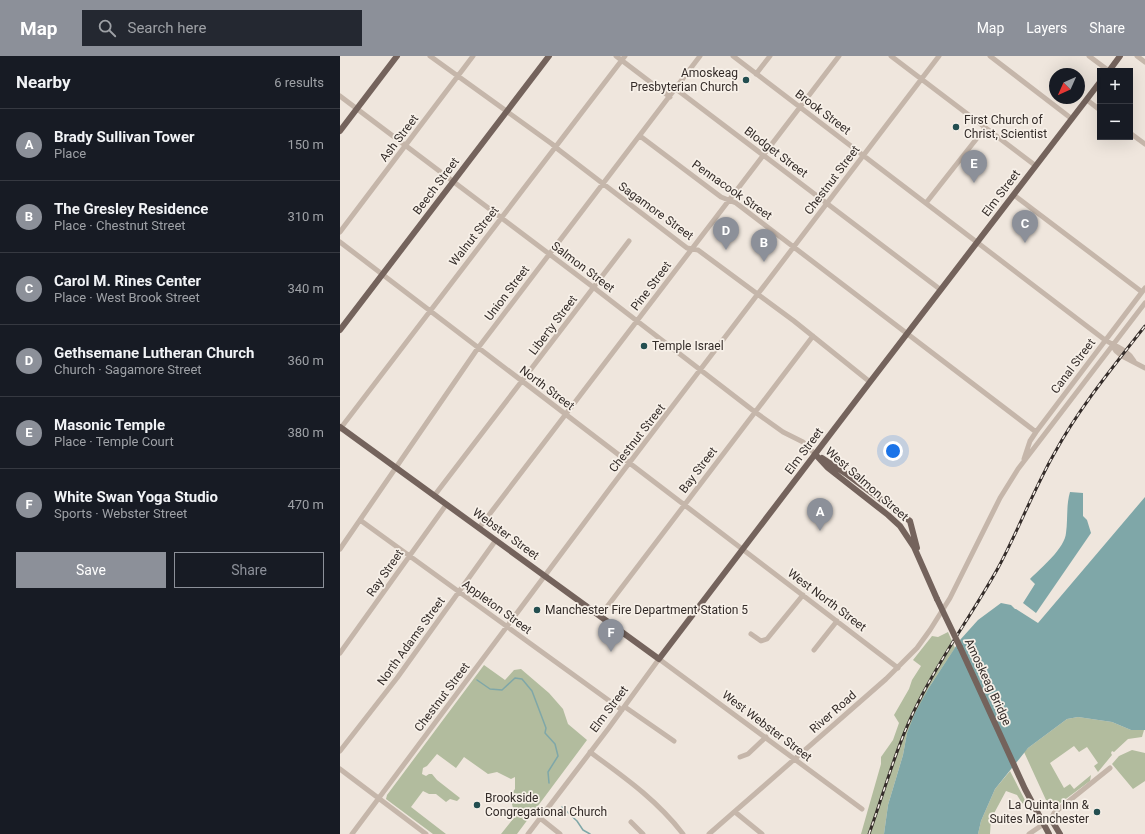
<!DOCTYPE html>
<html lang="en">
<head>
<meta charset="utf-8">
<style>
  :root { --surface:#171b24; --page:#242831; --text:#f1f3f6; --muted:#9ea1a6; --line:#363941; --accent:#8c9099 }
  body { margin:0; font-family:Roboto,sans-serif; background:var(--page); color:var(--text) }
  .controls { position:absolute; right:12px; top:12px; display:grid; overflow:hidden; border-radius:0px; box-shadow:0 4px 16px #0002 }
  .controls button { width:36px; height:36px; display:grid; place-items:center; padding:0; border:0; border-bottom:1px solid var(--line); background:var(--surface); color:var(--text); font:20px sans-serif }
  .compass { position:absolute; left:709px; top:12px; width:36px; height:36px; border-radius:50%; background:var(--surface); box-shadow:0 4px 16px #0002; rotate:225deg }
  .you { position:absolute; left:553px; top:395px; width:14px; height:14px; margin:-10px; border:3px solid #fff; border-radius:50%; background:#1a73e8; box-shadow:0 0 0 6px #1a73e833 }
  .badge { display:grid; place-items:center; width:26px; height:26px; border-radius:50%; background:var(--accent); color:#fff; font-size:13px; font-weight:700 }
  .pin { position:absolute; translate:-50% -33px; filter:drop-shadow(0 1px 2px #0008) }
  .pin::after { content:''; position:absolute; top:21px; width:14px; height:12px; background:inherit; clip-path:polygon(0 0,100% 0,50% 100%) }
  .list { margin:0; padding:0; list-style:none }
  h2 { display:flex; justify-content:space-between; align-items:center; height:52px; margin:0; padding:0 16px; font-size:17px }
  h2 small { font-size:13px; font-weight:400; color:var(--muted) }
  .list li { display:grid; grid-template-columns:26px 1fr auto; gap:12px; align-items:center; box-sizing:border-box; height:72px; padding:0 16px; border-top:1px solid var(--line) }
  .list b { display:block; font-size:15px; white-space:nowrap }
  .list p { margin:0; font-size:13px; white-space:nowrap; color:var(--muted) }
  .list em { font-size:13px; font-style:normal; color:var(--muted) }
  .actions { display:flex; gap:8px; padding:12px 16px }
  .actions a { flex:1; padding:9px 0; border:1px solid var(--accent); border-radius:0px; text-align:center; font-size:14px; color:var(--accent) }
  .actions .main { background:var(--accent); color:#fff }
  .icon { flex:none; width:22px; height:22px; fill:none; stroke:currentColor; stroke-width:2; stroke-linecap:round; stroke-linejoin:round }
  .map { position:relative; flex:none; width:805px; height:778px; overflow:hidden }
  header { display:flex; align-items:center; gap:24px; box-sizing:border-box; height:56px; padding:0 20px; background:var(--accent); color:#fff }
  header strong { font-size:19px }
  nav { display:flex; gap:22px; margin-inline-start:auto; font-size:14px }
  .search { width:280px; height:36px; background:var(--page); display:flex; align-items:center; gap:10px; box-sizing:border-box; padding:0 14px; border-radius:0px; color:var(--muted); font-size:15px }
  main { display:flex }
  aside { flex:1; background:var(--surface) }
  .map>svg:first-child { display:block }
</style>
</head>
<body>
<header>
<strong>Map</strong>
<div class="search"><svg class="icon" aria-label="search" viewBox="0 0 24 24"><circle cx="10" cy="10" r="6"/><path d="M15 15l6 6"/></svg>Search here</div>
<nav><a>Map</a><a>Layers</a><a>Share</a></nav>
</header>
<main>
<aside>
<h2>Nearby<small>6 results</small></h2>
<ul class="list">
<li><span class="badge">A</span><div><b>Brady Sullivan Tower</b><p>Place</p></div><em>150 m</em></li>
<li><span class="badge">B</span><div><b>The Gresley Residence</b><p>Place · Chestnut Street</p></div><em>310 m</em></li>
<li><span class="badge">C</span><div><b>Carol M. Rines Center</b><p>Place · West Brook Street</p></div><em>340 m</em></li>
<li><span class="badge">D</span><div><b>Gethsemane Lutheran Church</b><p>Church · Sagamore Street</p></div><em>360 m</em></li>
<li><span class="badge">E</span><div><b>Masonic Temple</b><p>Place · Temple Court</p></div><em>380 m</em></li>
<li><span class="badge">F</span><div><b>White Swan Yoga Studio</b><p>Sports · Webster Street</p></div><em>470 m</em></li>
</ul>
<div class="actions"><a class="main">Save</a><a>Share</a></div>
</aside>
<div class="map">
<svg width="805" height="778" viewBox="0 0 805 778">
  <rect width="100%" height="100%" fill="#efe6dd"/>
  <path fill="#b2bc9e" d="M608,576L615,592L588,633L567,677L563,699L548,749L544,778H521L541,708V701L553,684L559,667L554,659L569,633L572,624L581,610L573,604L592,580L598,581Z
    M144,609L165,624L174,614L181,613L209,637L223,653L228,668L247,684L177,778H161L177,758L173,752L170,740L175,733V721L171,723L157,716L148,718L124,701L116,712L97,698L87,710L83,712L82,718L86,720L89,718H92L97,724L120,742L117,745L110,743L106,746L96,738H89L83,735L71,751L106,778H93L46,743L47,739Z
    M738,661L772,666L791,674H804L802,681L788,683L774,696L772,695L771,697L772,699L758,716L754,710L758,707L747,691L739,696L734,690L710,707L724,732L730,728L734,733L751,719L750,725L719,748L712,749L706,744L684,696L688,692L727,663Z
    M792,694L805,697V725L793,733L772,708L779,700Z
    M670,715L688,750L682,747L677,739L666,735L651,763L650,778H638L641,765L655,733Z"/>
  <path fill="#7fa7a8" d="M730,436L743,437V460L747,464L751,477L696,557L683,547L695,528L690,523C701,512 725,492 726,477C728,463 726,450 730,436Z
    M805,441V674H791L772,666L738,661L727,663L688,692L655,733L641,765L638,778H544L548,749L563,699L567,677L575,657L588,633L620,584L638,564L661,547L671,549L675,553H676L698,567Z"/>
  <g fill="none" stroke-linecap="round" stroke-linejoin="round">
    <path stroke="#7fa7a8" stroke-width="1.5" d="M137,624L150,633L162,634L175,622L182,623L192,635L206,672L205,677L215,688L218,700L208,716L209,727
      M222,751L237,765L243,774L250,778"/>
    <path stroke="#c5b6aa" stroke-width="5" d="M90,0L212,88L219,94L347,192L358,194L454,265L530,326
      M276,0L330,41
      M393,0L765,284C776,291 787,293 794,305
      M551,0L696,110
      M650,0L732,63
      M749,0L769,15
      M797,0L805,6
      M416,18L430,0
      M336,33L601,234
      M0,40L253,231L415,356L443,376L463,386L475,398
      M747,44L760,54
      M790,77L805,88
      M300,80L381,141L396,147L696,376
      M674,139L802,236
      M586,147L645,72
      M0,176L133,0
      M0,186L558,612
      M772,289L776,295L782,300L805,312
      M0,373L285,0
      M684,403L690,385L696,376L805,232
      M94,440L289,185
      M20,464L282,654
      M139,472L499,0
      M0,493L138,292L360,0
      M260,560L473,280
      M411,578L421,585L427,583L463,539
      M474,594L497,565
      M0,597L106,449
      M285,651L334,685
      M0,695L57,622L156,484
      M250,696C284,721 317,744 343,778
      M400,701L408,698L426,681
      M0,713L86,778
      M395,756L422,778
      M200,762L220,778
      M291,766L303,778
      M12,778L271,431L599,0
      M188,778L268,673L319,603L522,753
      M369,778L546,623L577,592L590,574L610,542L660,442L678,413L805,247
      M689,778L711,763L714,757L770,712"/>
    <path stroke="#74635c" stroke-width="6" d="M769,15L780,0
      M0,75L57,0
      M0,274L209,0
      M0,371L319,603L530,326L760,26
      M475,398L488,412L548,459L560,470L574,491L597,543
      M482,402L508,419L570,465L577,492
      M620,591L685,733L709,778
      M711,763L720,778"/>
    <defs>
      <path id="rail" d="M529,778C545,734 557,687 579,645C602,599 633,557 658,512C678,475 693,435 714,398C739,352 773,311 805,270"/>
    </defs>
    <use href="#rail" stroke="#342c29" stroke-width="3"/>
    <use href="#rail" stroke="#f7f0e8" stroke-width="1.5" stroke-dasharray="4.5" stroke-linecap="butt"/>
    <path stroke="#74635c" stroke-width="6" d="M597,543L620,591"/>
  </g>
  <g fill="#234e50" stroke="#f7f0e8" stroke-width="1.5">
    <circle cx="406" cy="24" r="4"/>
    <circle cx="616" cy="71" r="4"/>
    <circle cx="304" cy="290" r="4"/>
    <circle cx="197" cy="554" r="4"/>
    <circle cx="137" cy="749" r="4"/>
    <circle cx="757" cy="756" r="4"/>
  </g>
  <g text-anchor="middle" stroke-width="3.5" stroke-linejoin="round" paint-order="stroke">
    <g font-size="12" fill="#342c29" stroke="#f7f0e8" text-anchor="start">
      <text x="398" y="21" text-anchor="end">Amoskeag<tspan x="398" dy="14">Presbyterian Church</tspan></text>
      <text x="624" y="68">First Church of<tspan x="624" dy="14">Christ, Scientist</tspan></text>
      <text x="312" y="294">Temple Israel</text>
      <text x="205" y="558">Manchester Fire Department Station 5</text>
      <text x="145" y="746">Brookside<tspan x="145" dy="14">Congregational Church</tspan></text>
      <text x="749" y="753" text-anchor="end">La Quinta Inn &amp;<tspan x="749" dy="14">Suites Manchester</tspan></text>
    </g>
    <g font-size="12" fill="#342c29" stroke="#f7f0e8">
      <text transform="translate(483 56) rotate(37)" y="4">Brook Street</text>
      <text transform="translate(59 82) rotate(-53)" y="4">Ash Street</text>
      <text transform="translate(436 96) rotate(37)" y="4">Blodget Street</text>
      <text transform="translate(492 124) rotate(-53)" y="4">Chestnut Street</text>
      <text transform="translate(96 130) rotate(-53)" y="4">Beech Street</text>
      <text transform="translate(392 134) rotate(35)" y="4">Pennacook Street</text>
      <text transform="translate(661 137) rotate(-53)" y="4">Elm Street</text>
      <text transform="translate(316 155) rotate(36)" y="4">Sagamore Street</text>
      <text transform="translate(134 180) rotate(-52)" y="4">Walnut Street</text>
      <text transform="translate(243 211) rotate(37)" y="4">Salmon Street</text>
      <text transform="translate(311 230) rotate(-53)" y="4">Pine Street</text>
      <text transform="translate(167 237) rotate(-53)" y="4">Union Street</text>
      <text transform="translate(213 269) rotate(-53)" y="4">Liberty Street</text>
      <text transform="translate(733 310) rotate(-53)" y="4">Canal Street</text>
      <text transform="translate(207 332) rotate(37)" y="4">North Street</text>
      <text transform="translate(297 382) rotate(-52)" y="4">Chestnut Street</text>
      <text transform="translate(464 395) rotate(-53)" y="4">Elm Street</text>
      <text transform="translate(358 414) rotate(-53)" y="4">Bay Street</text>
      <text transform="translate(527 428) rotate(41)" y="4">West Salmon Street</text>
      <text transform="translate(166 478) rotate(36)" y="4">Webster Street</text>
      <text transform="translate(45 517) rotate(-55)" y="4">Ray Street</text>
      <text transform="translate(487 544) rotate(37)" y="4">West North Street</text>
      <text transform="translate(157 551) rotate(36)" y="4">Appleton Street</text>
      <text transform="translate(71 585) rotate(-54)" y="4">North Adams Street</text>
      <text transform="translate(648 626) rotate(65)" y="4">Amoskeag Bridge</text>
      <text transform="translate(102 641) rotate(-53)" y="4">Chestnut Street</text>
      <text transform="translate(269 653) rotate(-53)" y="4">Elm Street</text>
      <text transform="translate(493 656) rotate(-41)" y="4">River Road</text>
      <text transform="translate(427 670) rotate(37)" y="4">West Webster Street</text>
    </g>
  </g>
</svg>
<div class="controls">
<button>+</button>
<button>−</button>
</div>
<svg class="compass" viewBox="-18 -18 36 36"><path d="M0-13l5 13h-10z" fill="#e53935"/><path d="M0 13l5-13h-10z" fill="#9ea1a6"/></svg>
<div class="you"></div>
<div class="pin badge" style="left:480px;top:475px">A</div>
<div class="pin badge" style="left:424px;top:206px">B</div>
<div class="pin badge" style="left:685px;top:187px">C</div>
<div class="pin badge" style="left:386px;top:194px">D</div>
<div class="pin badge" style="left:634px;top:127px">E</div>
<div class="pin badge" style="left:271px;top:596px">F</div>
</div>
</main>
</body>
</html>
